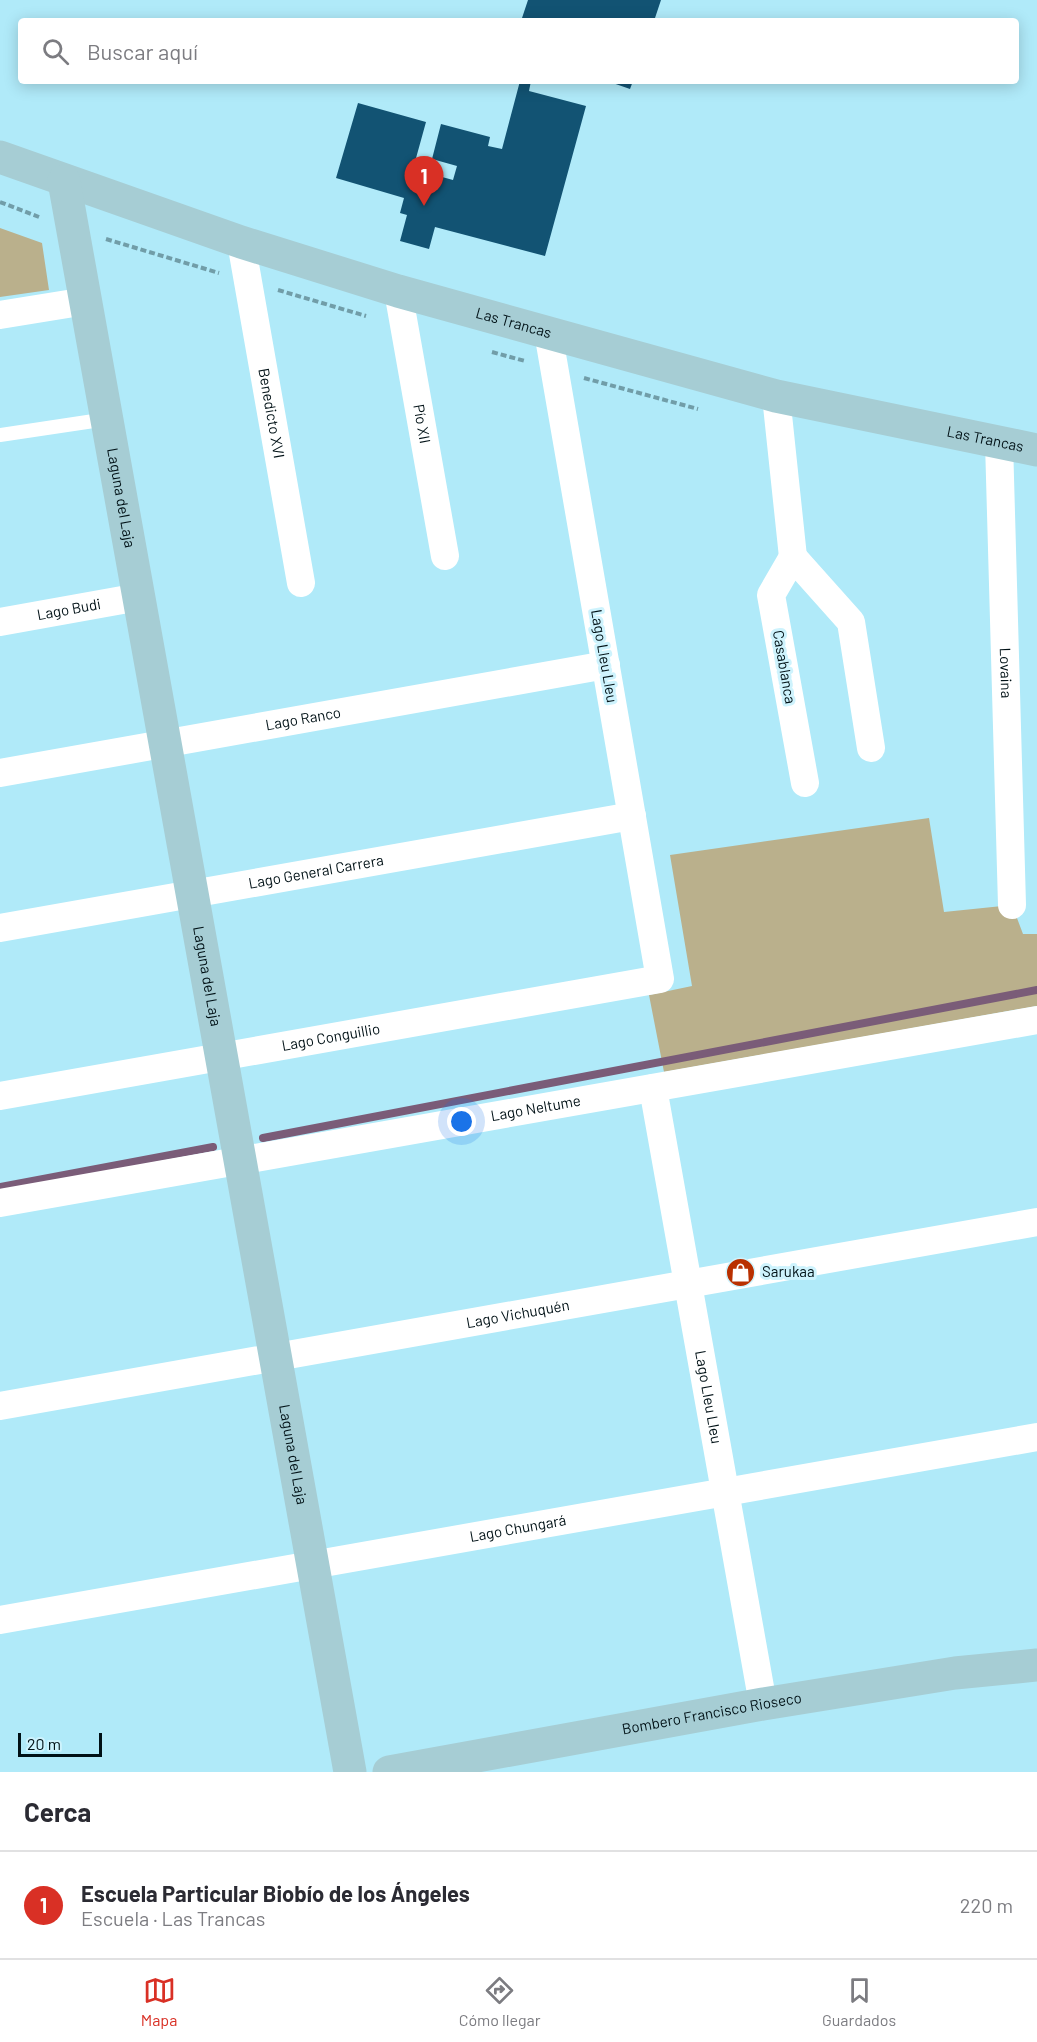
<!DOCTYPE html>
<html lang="es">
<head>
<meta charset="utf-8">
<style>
  :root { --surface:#fff; --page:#f2f2f3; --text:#2b2b33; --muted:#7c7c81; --line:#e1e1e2; --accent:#d93025 }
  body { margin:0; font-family:Barlow,sans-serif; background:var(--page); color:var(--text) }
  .scale { position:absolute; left:18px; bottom:15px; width:84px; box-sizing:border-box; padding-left:6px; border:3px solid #001116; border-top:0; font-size:16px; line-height:21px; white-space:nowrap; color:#001116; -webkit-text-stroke:4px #cef3fd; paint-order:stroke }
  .you { position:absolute; left:462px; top:1122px; width:21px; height:21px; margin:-15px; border:4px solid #fff; border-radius:50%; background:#1a73e8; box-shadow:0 0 0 9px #1a73e833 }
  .badge { display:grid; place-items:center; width:39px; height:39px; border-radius:50%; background:var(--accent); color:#fff; font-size:20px; font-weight:700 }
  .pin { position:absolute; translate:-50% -50px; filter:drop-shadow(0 2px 3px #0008) }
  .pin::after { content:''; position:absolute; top:32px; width:21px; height:18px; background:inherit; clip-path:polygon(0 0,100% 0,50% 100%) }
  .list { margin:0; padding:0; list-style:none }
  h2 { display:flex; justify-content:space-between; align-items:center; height:78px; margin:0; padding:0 24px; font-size:26px }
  h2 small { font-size:20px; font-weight:400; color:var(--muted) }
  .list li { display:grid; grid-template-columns:39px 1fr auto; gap:18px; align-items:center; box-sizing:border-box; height:108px; padding:0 24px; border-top:2px solid var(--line) }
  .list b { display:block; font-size:22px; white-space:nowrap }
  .list p { margin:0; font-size:20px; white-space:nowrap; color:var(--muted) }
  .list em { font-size:20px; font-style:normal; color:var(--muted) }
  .icon { flex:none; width:33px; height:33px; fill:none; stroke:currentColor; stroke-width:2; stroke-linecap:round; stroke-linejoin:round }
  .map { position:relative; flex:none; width:1037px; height:1772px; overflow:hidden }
  .search { position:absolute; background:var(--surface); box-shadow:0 3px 15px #0003; left:18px; right:18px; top:18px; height:66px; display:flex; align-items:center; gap:15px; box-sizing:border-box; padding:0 21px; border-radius:6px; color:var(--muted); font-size:22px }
  .sheet { height:186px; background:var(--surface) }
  nav { display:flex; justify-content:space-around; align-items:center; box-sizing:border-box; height:84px; border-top:2px solid var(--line); background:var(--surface); font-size:16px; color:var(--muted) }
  nav a { display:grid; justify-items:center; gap:3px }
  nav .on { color:var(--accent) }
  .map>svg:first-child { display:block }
</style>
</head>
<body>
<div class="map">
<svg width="1037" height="1772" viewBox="0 0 1037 1772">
  <rect width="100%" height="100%" fill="#b0eaf9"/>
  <path fill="#bab08c" d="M0,228L42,243L49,290L0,297Z
    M929,818L944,912L1012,905L1023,934H1037V1006L664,1072L649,995L692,986L670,855Z"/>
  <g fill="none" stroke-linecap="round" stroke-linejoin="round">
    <path stroke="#7a5c78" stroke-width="8" d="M263,1138L1037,990
      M0,1187L213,1147"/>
  </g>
  <path fill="#125373" d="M528,0H661L654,21H521Z
    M520,81H531L529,91L586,106L545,256L435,227L429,249L400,241L407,215L400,213L404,198L336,178L358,103L426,122L413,169L453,180L457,166L432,159L441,124L490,137L488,146L502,149Z
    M607,81H633L630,89Z"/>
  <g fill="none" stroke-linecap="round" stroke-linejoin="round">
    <path stroke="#719da8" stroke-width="4" stroke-dasharray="6 3" stroke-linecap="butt" d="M0,202L39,217
      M106,239L219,273
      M278,290L366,316
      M492,352L525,361
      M584,378L698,409"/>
    <path stroke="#fff" stroke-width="14" d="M0,435L107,419"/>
    <g stroke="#fff" stroke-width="28">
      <path id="s1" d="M241,242L301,583"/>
      <path id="s2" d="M398,291L445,556"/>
      <path d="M0,315L86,301"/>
      <path d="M776,396L793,557"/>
      <path id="s3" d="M999,442L1012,905"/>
      <path id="s4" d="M0,622L139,597"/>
      <path id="s5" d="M0,773L606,665"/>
      <path d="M805,783L771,595L793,557L851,622L871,748"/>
      <path id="s6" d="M0,928L632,816"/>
      <path id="s7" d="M653,1088L763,1704"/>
      <path id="s8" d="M0,1096L660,979L548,332"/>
      <path id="s9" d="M0,1203L1037,1020"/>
      <path id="s10" d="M0,1406L1037,1222"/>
      <path id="s11" d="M0,1620L1037,1437"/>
    </g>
    <g stroke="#a6cdd4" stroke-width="33">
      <path id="s12" d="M0,157L241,242L398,291L776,396L1037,450"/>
      <path id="s13" d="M64,181L350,1772"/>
      <path id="s14" d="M389,1772L763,1704L955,1673L1037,1665"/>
    </g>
  </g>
  <defs>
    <symbol id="shop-disc" viewBox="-11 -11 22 22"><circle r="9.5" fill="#b93000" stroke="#cef3fd"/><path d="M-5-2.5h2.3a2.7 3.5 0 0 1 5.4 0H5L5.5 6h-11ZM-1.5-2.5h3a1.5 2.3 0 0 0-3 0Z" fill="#fff"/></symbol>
  </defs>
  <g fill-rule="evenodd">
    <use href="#shop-disc" x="724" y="1256" width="33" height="33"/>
  </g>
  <g text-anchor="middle" stroke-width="6" stroke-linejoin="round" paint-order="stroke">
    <g font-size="15" fill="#001116" stroke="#cef3fd">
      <text dy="5" stroke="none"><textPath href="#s12" startOffset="540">Las Trancas</textPath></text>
      <text dy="5" stroke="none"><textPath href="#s1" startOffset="174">Benedicto XVI</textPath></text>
      <text dy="5" stroke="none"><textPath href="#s2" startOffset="135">Pío XII</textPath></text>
      <text dy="5" stroke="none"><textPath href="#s12" startOffset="1026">Las Trancas</textPath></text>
      <text dy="5" stroke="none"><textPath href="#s13" startOffset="322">Laguna del Laja</textPath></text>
      <text dy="5" stroke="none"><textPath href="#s4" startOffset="70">Lago Budi</textPath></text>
      <text transform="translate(604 656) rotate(80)" y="5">Lago Lleu Lleu</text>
      <text transform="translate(784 667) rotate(80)" y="5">Casablanca</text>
      <text dy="5" stroke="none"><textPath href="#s3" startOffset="231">Lovaina</textPath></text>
      <text dy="5" stroke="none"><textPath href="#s5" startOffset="308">Lago Ranco</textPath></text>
      <text dy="5" stroke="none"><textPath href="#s6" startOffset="321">Lago General Carrera</textPath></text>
      <text dy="5" stroke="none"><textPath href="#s13" startOffset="808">Laguna del Laja</textPath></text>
      <text dy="5" stroke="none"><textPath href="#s8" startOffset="336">Lago Conguillio</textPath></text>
      <text dy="5" stroke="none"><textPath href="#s9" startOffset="544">Lago Neltume</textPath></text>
      <text dy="5" stroke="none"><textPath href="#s10" startOffset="526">Lago Vichuquén</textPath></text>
      <text dy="5" stroke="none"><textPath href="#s7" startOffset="314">Lago Lleu Lleu</textPath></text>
      <text dy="5" stroke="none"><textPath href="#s13" startOffset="1294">Laguna del Laja</textPath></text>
      <text dy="5" stroke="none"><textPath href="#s11" startOffset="526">Lago Chungará</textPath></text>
      <text dy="5" stroke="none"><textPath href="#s14" startOffset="328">Bombero Francisco Rioseco</textPath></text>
    </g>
    <g font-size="15" fill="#001116" stroke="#cef3fd" text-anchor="start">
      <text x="762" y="1277">Sarukaa</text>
    </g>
  </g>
</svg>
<div class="scale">20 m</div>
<div class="you"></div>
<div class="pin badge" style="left:424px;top:206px">1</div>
<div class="search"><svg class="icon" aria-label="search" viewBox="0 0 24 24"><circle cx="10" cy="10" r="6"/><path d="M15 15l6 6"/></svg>Buscar aquí</div>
</div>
<section class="sheet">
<h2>Cerca<small></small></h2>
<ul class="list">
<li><span class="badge">1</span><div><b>Escuela Particular Biobío de los Ángeles</b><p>Escuela · Las Trancas</p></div><em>220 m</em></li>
</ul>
</section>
<nav>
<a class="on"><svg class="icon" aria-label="map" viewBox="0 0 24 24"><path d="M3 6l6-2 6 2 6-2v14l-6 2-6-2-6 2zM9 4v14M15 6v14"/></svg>Mapa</a>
<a><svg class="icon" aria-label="directions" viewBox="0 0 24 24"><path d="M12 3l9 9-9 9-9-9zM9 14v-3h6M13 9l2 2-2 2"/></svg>Cómo llegar</a>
<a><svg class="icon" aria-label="saved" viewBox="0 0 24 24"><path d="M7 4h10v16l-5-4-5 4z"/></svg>Guardados</a>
</nav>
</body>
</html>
